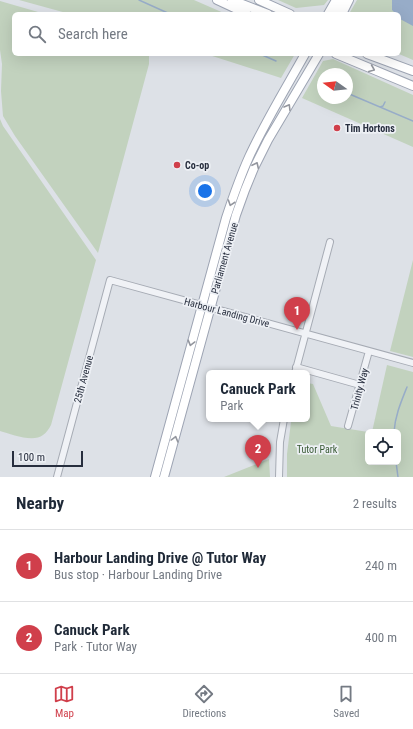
<!DOCTYPE html>
<html lang="en">
<head>
<meta charset="utf-8">
<style>
  :root { --surface:#fff; --page:#f6f6f7; --text:#1f2937; --muted:#747a83; --line:#e0e1e3; --accent:#d03f4b }
  body { margin:0; font-family:"Roboto Condensed",sans-serif; background:var(--page); color:var(--text) }
  .controls { position:absolute; right:12px; bottom:12px; display:grid; overflow:hidden; border-radius:6px; box-shadow:0 4px 16px #0002 }
  .controls button { width:36px; height:36px; display:grid; place-items:center; padding:0; border:0; border-bottom:1px solid var(--line); background:var(--surface); color:var(--text); font:20px sans-serif }
  .compass { position:absolute; left:317px; top:68px; width:36px; height:36px; border-radius:50%; background:var(--surface); box-shadow:0 4px 16px #0002; rotate:285deg }
  .scale { position:absolute; left:12px; bottom:10px; width:71px; box-sizing:border-box; padding-left:4px; border:2px solid #272e3e; border-top:0; font-size:11px; line-height:14px; white-space:nowrap; color:#272e3e; -webkit-text-stroke:3px #edf0f5; paint-order:stroke }
  .you { position:absolute; left:205px; top:191px; width:14px; height:14px; margin:-10px; border:3px solid #fff; border-radius:50%; background:#1a73e8; box-shadow:0 0 0 6px #1a73e833 }
  .badge { display:grid; place-items:center; width:26px; height:26px; border-radius:50%; background:var(--accent); color:#fff; font-size:13px; font-weight:700 }
  .pin { position:absolute; translate:-50% -33px; filter:drop-shadow(0 1px 2px #0008) }
  .pin::after { content:''; position:absolute; top:21px; width:14px; height:12px; background:inherit; clip-path:polygon(0 0,100% 0,50% 100%) }
  .popup { position:absolute; left:206px; top:370px; width:104px; height:52px; box-sizing:border-box; display:grid; place-content:center; border-radius:6px; background:var(--surface); filter:drop-shadow(0 1px 3px #0005); font-size:13px; white-space:nowrap; color:var(--muted) }
  .popup b { font-size:15px; color:var(--text) }
  .popup::after { content:''; position:absolute; left:50%; top:100%; margin-left:-8px; border:8px solid transparent; border-top-color:var(--surface) }
  .list { margin:0; padding:0; list-style:none }
  h2 { display:flex; justify-content:space-between; align-items:center; height:52px; margin:0; padding:0 16px; font-size:17px }
  h2 small { font-size:13px; font-weight:400; color:var(--muted) }
  .list li { display:grid; grid-template-columns:26px 1fr auto; gap:12px; align-items:center; box-sizing:border-box; height:72px; padding:0 16px; border-top:1px solid var(--line) }
  .list b { display:block; font-size:15px; white-space:nowrap }
  .list p { margin:0; font-size:13px; white-space:nowrap; color:var(--muted) }
  .list em { font-size:13px; font-style:normal; color:var(--muted) }
  .icon { flex:none; width:22px; height:22px; fill:none; stroke:currentColor; stroke-width:2; stroke-linecap:round; stroke-linejoin:round }
  .map { position:relative; flex:none; width:413px; height:477px; overflow:hidden }
  .search { position:absolute; background:var(--surface); box-shadow:0 4px 16px #0002; left:12px; right:12px; top:12px; height:44px; display:flex; align-items:center; gap:10px; box-sizing:border-box; padding:0 14px; border-radius:6px; color:var(--muted); font-size:15px }
  .sheet { height:196px; background:var(--surface) }
  nav { display:flex; justify-content:space-around; align-items:center; box-sizing:border-box; height:56px; border-top:1px solid var(--line); background:var(--surface); font-size:11px; color:var(--muted) }
  nav a { display:grid; justify-items:center; gap:2px }
  nav .on { color:var(--accent) }
  .map>svg:first-child { display:block }
</style>
</head>
<body>
<div class="map">
<svg width="413" height="477" viewBox="0 0 413 477">
  <rect width="100%" height="100%" fill="#dde1e7"/>
  <path fill="#c2d2be" fill-rule="evenodd" d="M19,0H194L226,14H70Z
    M278,0H328L324,5L296,8Z
    M357,0H413V60L399,54V14H349Z
    M0,1L45,14H14V54H149V64L98,253L15,136L3,116L1,91L2,64L0,50Z
    M206,54H295L281,78Z
    M333,59L413,95V147L302,98L323,61ZM323,74H347V98H323Z
    M0,119L3,126L96,260L51,425C49,429 46,433 43,435C33,443 11,434 0,431Z
    M413,260V357L390,351Z
    M387,365L413,372V477H287V454L291,422V419H307V383L313,384L331,426L368,432V462H398V432H372Z
    M269,459L270,477H224Z"/>
  <path fill="#97acc8" d="M392,0H413V26L400,19L399,18V14H396L392,10Z"/>
  <g fill="none" stroke-linecap="round" stroke-linejoin="round">
    <path stroke="#97acc8" stroke-width="1.5" d="M139,0L170,14
      M260,54L276,61
      M347,93L413,121
      M380,107L383,106L385,102
      M394,432C395,416 401,402 407,387
      M396,462L398,477"/>
    <defs>
      <path id="minor" d="M296,367L360,385
        M295,373L330,242
        M348,426L369,351
        M57,477L110,280L413,363
        M279,477L280,442L284,419"/>
      <path id="major" d="M217,0L247,14
        M232,0L268,14
        M259,0L290,14
        M328,14L336,0
        M336,14L342,0
        M342,14L349,0
        M336,54L413,86
        M367,54L413,71
        M155,477L226,218C233,197 240,177 249,157C265,122 286,88 305,54
        M164,477L236,215L245,190L254,168L268,140L319,54"/>
    </defs>
    <use href="#minor" stroke="#a6abb4" stroke-width="8"/>
    <use href="#major" stroke="#9da4b3" stroke-width="10"/>
    <use href="#minor" stroke="#f0f2f6" stroke-width="6"/>
    <use href="#major" stroke="#fff" stroke-width="8"/>
  </g>
  <defs><path id="oneway-chevron" d="M-2-3.5L2.5 0L-2 3.5" fill="none" stroke-width="1.6" stroke-linecap="round" stroke-linejoin="round"/></defs>
  <g stroke="#93969e">
    <use href="#oneway-chevron" transform="translate(372 69) rotate(23)"/>
    <use href="#oneway-chevron" transform="translate(288 107) rotate(-59)"/>
    <use href="#oneway-chevron" transform="translate(256 165) rotate(-65)"/>
    <use href="#oneway-chevron" transform="translate(231 203) rotate(109)"/>
    <use href="#oneway-chevron" transform="translate(191 343) rotate(105)"/>
    <use href="#oneway-chevron" transform="translate(175 439) rotate(-75)"/>
  </g>
  <g fill="#d03f4b" stroke="#edf0f5" stroke-width="1.5">
    <circle cx="337" cy="128" r="4"/>
    <circle cx="177" cy="165" r="4"/>
  </g>
  <g text-anchor="middle" stroke-width="3.5" stroke-linejoin="round" paint-order="stroke">
    <g font-size="10" font-weight="bold" fill="#272e3e" stroke="#edf0f5" text-anchor="start">
      <text x="345" y="132">Tim Hortons</text>
      <text x="185" y="169">Co-op</text>
    </g>
    <g font-size="10" fill="#272e3e" stroke="#edf0f5">
      <text transform="translate(224 258) rotate(-74)" y="4">Parliament Avenue</text>
      <text transform="translate(227 312) rotate(15)" y="4">Harbour Landing Drive</text>
      <text transform="translate(83 379) rotate(-75)" y="4">25th Avenue</text>
      <text transform="translate(359 389) rotate(-75)" y="4">Trinity Way</text>
    </g>
    <g font-size="10" fill="#385a34" stroke="#edf0f5">
      <text x="317" y="453">Tutor Park</text>
    </g>
  </g>
</svg>
<div class="controls">
<button><svg class="icon" aria-label="locate" viewBox="0 0 24 24"><circle cx="12" cy="12" r="6"/><path d="M12 2v4M12 18v4M2 12h4M18 12h4"/></svg></button>
</div>
<svg class="compass" viewBox="-18 -18 36 36"><path d="M0-13l5 13h-10z" fill="#e53935"/><path d="M0 13l5-13h-10z" fill="#747a83"/></svg>
<div class="scale">100 m</div>
<div class="you"></div>
<div class="pin badge" style="left:297px;top:330px">1</div>
<div class="pin badge" style="left:258px;top:468px">2</div>
<div class="popup"><b>Canuck Park</b>Park</div>
<div class="search"><svg class="icon" aria-label="search" viewBox="0 0 24 24"><circle cx="10" cy="10" r="6"/><path d="M15 15l6 6"/></svg>Search here</div>
</div>
<section class="sheet">
<h2>Nearby<small>2 results</small></h2>
<ul class="list">
<li><span class="badge">1</span><div><b>Harbour Landing Drive @ Tutor Way</b><p>Bus stop · Harbour Landing Drive</p></div><em>240 m</em></li>
<li><span class="badge">2</span><div><b>Canuck Park</b><p>Park · Tutor Way</p></div><em>400 m</em></li>
</ul>
</section>
<nav>
<a class="on"><svg class="icon" aria-label="map" viewBox="0 0 24 24"><path d="M3 6l6-2 6 2 6-2v14l-6 2-6-2-6 2zM9 4v14M15 6v14"/></svg>Map</a>
<a><svg class="icon" aria-label="directions" viewBox="0 0 24 24"><path d="M12 3l9 9-9 9-9-9zM9 14v-3h6M13 9l2 2-2 2"/></svg>Directions</a>
<a><svg class="icon" aria-label="saved" viewBox="0 0 24 24"><path d="M7 4h10v16l-5-4-5 4z"/></svg>Saved</a>
</nav>
</body>
</html>
